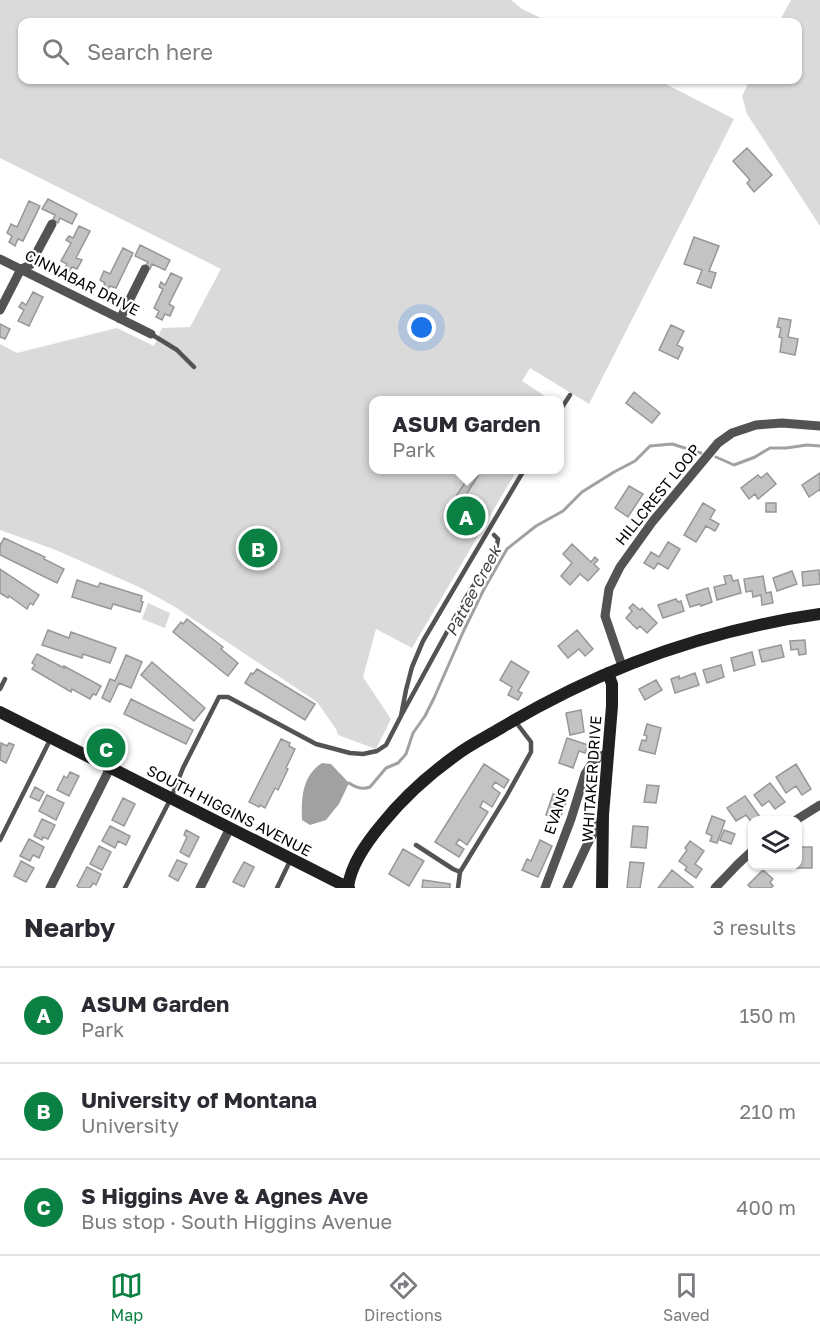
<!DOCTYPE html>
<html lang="en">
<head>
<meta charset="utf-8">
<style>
  :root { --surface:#fff; --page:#f2f2f3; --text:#2b2b33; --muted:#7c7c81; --line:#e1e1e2; --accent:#0b8043 }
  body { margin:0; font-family:"Golos Text",sans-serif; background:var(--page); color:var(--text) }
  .controls { position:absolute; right:18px; bottom:18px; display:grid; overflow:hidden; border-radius:12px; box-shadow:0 2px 4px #0004 }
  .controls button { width:54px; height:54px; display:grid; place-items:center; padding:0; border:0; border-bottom:2px solid var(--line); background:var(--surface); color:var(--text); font:30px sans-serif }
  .you { position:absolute; left:422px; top:328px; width:21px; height:21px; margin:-15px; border:4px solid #fff; border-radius:50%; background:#1a73e8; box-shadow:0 0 0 9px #1a73e833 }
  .badge { display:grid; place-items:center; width:39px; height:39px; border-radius:50%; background:var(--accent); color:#fff; font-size:20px; font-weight:700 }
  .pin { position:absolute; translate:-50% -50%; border:3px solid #fff; box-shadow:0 2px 6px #0006 }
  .popup { position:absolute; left:369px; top:396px; width:195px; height:78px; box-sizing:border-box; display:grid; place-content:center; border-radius:12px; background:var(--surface); filter:drop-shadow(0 2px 4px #0005); font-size:20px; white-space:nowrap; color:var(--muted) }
  .popup b { font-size:22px; color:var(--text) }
  .popup::after { content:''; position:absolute; left:50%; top:100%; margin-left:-12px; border:12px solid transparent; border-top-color:var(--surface) }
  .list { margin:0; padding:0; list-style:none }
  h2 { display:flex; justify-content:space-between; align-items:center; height:78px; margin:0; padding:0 24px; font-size:26px }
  h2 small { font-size:20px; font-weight:400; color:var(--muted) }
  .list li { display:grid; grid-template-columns:39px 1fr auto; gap:18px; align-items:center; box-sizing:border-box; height:96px; padding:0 24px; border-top:2px solid var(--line) }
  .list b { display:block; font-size:22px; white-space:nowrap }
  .list p { margin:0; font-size:20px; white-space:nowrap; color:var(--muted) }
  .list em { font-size:20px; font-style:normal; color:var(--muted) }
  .icon { flex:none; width:33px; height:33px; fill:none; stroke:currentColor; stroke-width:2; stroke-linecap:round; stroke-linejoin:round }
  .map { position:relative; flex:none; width:820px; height:888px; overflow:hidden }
  .search { position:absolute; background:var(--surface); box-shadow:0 2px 4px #0004; left:18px; right:18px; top:18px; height:66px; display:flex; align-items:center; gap:15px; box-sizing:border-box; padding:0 21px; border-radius:12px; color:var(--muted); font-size:22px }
  .sheet { height:366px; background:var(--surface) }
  nav { display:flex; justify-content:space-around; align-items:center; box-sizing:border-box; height:84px; border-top:2px solid var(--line); background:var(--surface); font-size:16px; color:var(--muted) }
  nav a { display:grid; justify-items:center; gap:3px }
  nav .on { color:var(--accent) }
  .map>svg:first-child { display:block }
</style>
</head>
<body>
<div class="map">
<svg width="820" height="888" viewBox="0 0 820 888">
  <rect width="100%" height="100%" fill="#fff"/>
  <path fill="#dadada" d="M0,0H511L522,9L549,22H22V80H658L734,119L589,404L530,368L522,381L551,400H373V470H517L412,648L376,629L363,677L391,719L376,749L338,735L336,729L317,702L175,607L141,588L56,550L0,530V344L17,353L117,328L154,346L162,328L190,327L221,269L0,158Z
    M791,0H820V226L747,114L742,96L750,80H798V22H779Z
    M148,603L170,613L165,628L142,619Z"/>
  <path fill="#a1a1a1" d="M322,763L331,764L349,783L339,804L326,820L310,825L302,820C301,798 302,776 322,763Z"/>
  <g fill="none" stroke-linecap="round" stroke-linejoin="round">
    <path stroke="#a1a1a1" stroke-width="3" d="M716,457L734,465L755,457L770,448H786L807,445L820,446
      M349,783C355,787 363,790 370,787L386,768L398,763L406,754L413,733L425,716L434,698L464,630L484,589L507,549L536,526L563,511L582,492L614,472L635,461L650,446L672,444L701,453"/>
  </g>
  <path fill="#c3c3c3" stroke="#979797" stroke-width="1.5" d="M747,148L772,175L754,192L747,183L750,180L733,161Z
    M48,199L77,214L72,224L60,218L58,223L53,220L55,215L42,209Z
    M29,201L40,206L23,241L18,239L15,246L9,242L12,236L7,233L11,224L17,227Z
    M79,226L90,231L76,258L82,260L77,269L72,267L69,273L64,270L67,264L61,261L71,243L66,240L69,236L73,238Z
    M694,237L719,246L709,271L716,273L711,288L697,283L702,270L684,264Z
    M140,245L170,260L165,270L152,264L150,269L145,267L148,262L135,256Z
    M123,248L133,253L116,288L110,286L107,291L102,289L105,283L100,280L104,271L110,274Z
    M171,273L182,278L169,304L174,307L170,316L165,314L162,320L156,317L159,311L154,308L163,289L159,287L161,282L165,285Z
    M33,292L43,297L29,326L18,321L24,310L19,307L22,302L26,305Z
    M779,318L791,320L788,337L798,339L795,355L780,352L782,338L779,337L781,328L777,327Z
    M0,324L10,329L5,339L0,337Z
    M671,325L684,331L677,345L683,348L678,359L659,350Z
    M634,392L660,413L652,423L626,403Z
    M472,472L478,476L460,504L465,507L458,517L447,510Z
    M767,473L776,484L758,499L755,494L749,499L741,488L758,475L761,478Z
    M820,473V491L819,490L809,497L802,485Z
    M629,486L643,494L628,517L615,508Z
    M703,503L715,510L710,519L719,524L715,531L706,526L696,542L684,535Z
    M766,503H776V512H766Z
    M4,538L45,557L44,559L64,569L57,583L0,555V543L1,544Z
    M668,542L680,549L668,569L658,563L654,569L644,563L651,552L659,557Z
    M572,544L591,562L595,557L598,560L594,564L599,569L588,581L580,574L570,585L561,576L572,563L563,554Z
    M0,569L39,595L33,605L30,603L27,609L9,596L8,598L0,593Z
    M819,570L820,584L803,586L802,572Z
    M792,571L797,584L777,591L773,578Z
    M731,575L733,581L738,580L741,593L717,600L714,587L726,584L724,576Z
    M763,576L766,593L771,592L773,603L762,605L761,595L753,597L752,591L746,592L744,579Z
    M77,580L98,587L100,583L142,596L141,601L143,602L140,612L113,604L111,609L72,597Z
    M708,588L712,602L701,606L700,604L690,607L686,595Z
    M676,599L678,602L681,601L684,611L663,618L658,605Z
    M633,604L640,610L642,608L657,623L647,633L640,626L637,629L626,618L632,611L629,608Z
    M187,619L223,647L221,649L238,663L228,676L173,632L181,622L183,624Z
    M48,630L69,638L71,632L116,648L110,663L83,654L82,658L42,645Z
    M577,630L593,649L585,656L579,649L568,658L558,646Z
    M805,640L806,654L799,655L798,649L791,650L790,641Z
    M781,645L784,657L762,662L759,650Z
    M752,652L755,665L734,671L731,658Z
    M37,654L64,668V666L101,686L96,695L93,694L90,699L72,689L71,692L32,669L35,665L32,663Z
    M126,655L142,662L131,688L119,683L110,702L102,698L110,679L115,681Z
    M511,661L529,672L518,691L522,693L518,700L508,695L512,687L500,680Z
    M152,662L205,708L194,721L141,675Z
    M721,665L724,677L707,683L703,670Z
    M257,669L315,704L305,720L245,683L251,673L253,674Z
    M695,673L699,685L675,693L671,679L679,676V679Z
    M656,680L662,690L645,700L639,689Z
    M131,699L193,730L186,744L124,714Z
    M581,710L584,732L570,735L566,713Z
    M647,724L661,728L655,754L639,750L642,740L646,741L647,736L644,735Z
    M567,738L588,745L585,753L579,751L573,768L559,763Z
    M281,739L290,743L289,746L295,749L286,768L288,769L278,790L275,788L265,808L260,805L259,807L249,802Z
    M1,743L7,746L9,743L14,745L6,763L0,760Z
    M484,764L509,780L504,788L495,782L492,787L500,793L492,807L483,801L480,807L488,812L467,845L459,839L456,844L464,849L459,857L435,842Z
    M796,764L811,789L802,795L796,786L786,793L776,777Z
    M70,772L79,776L69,796L57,790L64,776L67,778Z
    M770,783L785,802L775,809L769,801L762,806L754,795Z
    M647,785L659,786L656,803L644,802Z
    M35,787L44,792L39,801L30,797Z
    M553,794L567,799L560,819L546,815Z
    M47,795L64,803L56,820L39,811Z
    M745,796L760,817L755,820H752V823L746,815L736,821L727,808Z
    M123,798L135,804L124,826L112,820Z
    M712,816L725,821L717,843L710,841L712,836L706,833Z
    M42,819L55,825L48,839L43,837L42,840L34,836Z
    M110,826L130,836L126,845L118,841L115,848L102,841Z
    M633,826L648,827L646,848L631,847Z
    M186,830L199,837L189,857L180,852L187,837L184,835Z
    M724,830L735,834L731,844L720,840Z
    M29,839L44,847L39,858L33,855L30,861L20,856Z
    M540,840L552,846L538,877L522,870L527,859L531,861Z
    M690,841L704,851L695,864L702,869L696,878L685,870L687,867L679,861L687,850L685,848Z
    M99,846L111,852L102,870L90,864Z
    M798,847H812V868H791V866H798Z
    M403,849L424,861L409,886L389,874Z
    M177,860L187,864L178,881L169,876Z
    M21,861L34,868L26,882L14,876Z
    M244,862L254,867L244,887L233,882Z
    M630,862L644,863L640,888H627Z
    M87,867L101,874L96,885L93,883L90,888H80L77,886Z
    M672,870L693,887V888H658Z
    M763,870L773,879L770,882L773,886L771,888H751L748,885Z
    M423,880L450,884V888H422Z"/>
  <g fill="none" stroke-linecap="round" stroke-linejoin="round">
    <path stroke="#535353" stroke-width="4.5" d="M151,334L177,350L194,367
      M559,412L570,395
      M0,689L5,679
      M402,714L465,599L496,550L498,539L494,535
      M0,840L51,738
      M416,845L453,869L460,872
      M125,888L171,798L183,768L219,697H228L316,744L350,753L363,754L377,751L386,745L401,716L406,690L412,667L423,641L524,470
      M277,888L290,861
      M458,888L460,872L506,797L531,752V742L515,721"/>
    <path stroke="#535353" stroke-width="9" d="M0,259L151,334
      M0,310L21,269L30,265L52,224
      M120,319L145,269
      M622,666L605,616L609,589L620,567L653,521L718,443L732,433L756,425L782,423L820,426
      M796,820L820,805
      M50,888L110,768
      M200,888L230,828
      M545,888L571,819L585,774L591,765L598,758L609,752
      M567,888L587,845L602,817
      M715,888L738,864L752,851"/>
    <path stroke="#202020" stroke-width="12" d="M0,712L349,888
      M348,887C351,864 367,842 382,824C403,798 427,776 455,756C469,745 486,737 501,728C599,669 707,630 820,614
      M602,888L603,815L612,706V684L608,673"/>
  </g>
  <g text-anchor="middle" stroke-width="4.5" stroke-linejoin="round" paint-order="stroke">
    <g font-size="15" fill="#000" stroke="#fff">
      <text transform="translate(82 283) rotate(27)" y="5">CINNABAR DRIVE</text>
      <text transform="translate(658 495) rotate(-51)" y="5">HILLCREST LOOP</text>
      <text transform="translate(592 779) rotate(-86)" y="5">WHITAKER DRIVE</text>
      <text transform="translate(229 811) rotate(27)" y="5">SOUTH HIGGINS AVENUE</text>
      <text transform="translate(557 811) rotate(-71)" y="5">EVANS</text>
    </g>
    <g font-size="16" font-style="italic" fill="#424242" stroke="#fff">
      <text transform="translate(473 591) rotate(-62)" y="6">Pattee Creek</text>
    </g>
  </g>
</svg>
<div class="controls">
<button><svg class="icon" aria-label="layers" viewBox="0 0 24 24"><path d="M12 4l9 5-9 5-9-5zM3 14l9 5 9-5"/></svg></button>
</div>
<div class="you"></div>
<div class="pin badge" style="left:466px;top:516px">A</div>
<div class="popup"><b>ASUM Garden</b>Park</div>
<div class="pin badge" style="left:258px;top:548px">B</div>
<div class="pin badge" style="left:106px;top:748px">C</div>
<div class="search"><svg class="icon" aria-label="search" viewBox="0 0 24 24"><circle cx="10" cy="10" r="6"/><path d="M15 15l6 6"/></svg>Search here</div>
</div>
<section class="sheet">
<h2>Nearby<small>3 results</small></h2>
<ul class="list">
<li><span class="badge">A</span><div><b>ASUM Garden</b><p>Park</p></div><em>150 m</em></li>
<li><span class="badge">B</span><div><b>University of Montana</b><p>University</p></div><em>210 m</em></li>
<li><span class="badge">C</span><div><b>S Higgins Ave &amp; Agnes Ave</b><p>Bus stop · South Higgins Avenue</p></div><em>400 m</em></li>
</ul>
</section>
<nav>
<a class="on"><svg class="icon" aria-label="map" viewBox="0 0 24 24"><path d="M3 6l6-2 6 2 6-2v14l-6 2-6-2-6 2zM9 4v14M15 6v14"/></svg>Map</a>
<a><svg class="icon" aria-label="directions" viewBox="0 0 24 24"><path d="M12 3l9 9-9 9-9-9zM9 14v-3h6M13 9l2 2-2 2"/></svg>Directions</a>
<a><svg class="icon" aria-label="saved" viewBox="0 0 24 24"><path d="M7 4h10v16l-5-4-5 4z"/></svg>Saved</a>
</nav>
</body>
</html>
